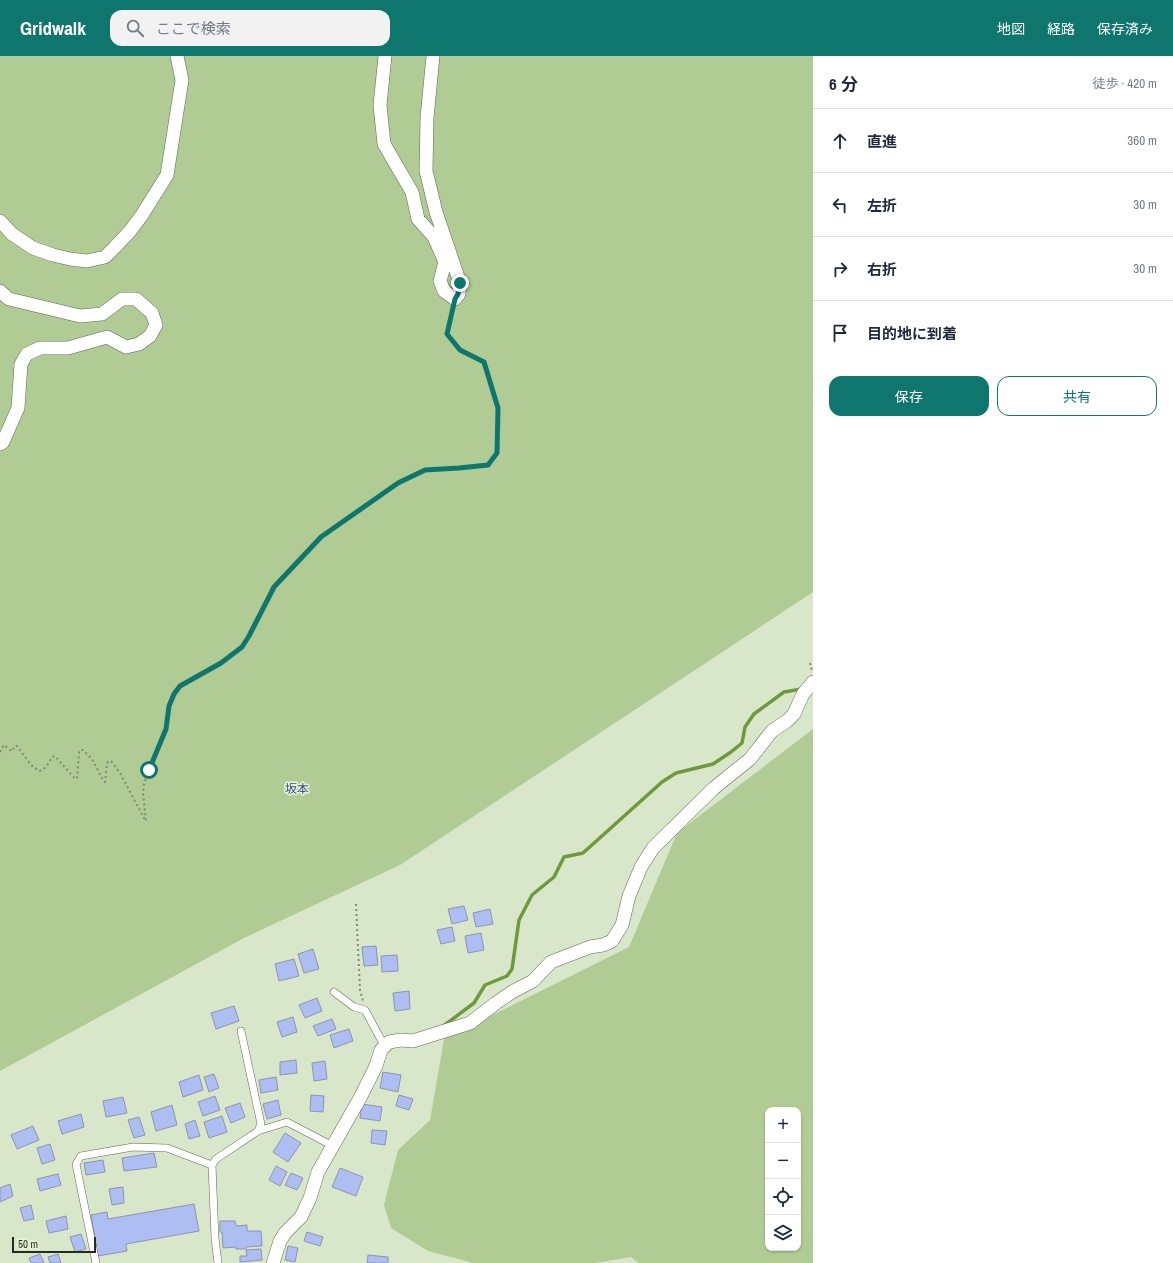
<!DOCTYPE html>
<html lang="ja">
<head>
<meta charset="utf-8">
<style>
  :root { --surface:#fff; --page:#f2f2f3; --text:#1f2937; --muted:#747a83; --line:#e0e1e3; --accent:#0f766e }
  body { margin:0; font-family:"Archivo Narrow","Noto Sans JP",sans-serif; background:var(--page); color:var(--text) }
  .controls { position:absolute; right:12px; bottom:12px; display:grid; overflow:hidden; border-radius:8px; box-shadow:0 1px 3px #0004 }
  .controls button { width:36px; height:36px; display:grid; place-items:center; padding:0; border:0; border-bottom:1px solid var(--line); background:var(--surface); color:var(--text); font:20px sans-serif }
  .scale { position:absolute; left:12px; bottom:10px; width:84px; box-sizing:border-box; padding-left:4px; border:2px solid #262b20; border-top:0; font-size:11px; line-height:14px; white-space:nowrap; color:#262b20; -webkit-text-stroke:3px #e5f5d6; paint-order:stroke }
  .stop { position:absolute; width:12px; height:12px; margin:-9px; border:3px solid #0f766e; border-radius:50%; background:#fff }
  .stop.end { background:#0f766e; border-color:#fff; box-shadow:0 1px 4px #0008 }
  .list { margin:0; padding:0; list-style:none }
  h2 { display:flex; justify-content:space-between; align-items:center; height:52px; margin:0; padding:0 16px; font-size:17px }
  h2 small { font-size:13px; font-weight:400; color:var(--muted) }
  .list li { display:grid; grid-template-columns:26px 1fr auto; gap:12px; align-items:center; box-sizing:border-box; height:64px; padding:0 16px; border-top:1px solid var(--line) }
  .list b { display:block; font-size:15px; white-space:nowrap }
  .list em { font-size:13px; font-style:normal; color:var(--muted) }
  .actions { display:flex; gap:8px; padding:12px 16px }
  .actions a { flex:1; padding:9px 0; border:1px solid var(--accent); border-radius:12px; text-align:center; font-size:14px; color:var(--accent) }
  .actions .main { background:var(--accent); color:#fff }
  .icon { flex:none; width:22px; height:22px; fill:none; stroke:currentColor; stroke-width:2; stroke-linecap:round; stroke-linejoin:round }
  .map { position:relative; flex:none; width:813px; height:1207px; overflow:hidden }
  header { display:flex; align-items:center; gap:24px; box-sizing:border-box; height:56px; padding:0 20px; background:var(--accent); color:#fff }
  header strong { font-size:19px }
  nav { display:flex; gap:22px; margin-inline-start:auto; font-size:14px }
  .search { width:280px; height:36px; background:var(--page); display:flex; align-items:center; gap:10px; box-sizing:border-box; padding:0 14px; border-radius:12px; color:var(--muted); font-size:15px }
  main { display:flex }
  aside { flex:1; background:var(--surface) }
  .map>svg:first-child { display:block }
</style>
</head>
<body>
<header>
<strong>Gridwalk</strong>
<div class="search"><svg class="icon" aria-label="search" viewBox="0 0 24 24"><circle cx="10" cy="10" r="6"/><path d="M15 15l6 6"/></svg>ここで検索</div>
<nav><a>地図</a><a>経路</a><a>保存済み</a></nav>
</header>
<main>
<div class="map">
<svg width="813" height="1207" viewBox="0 0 813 1207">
  <rect width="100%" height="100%" fill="#d8e7c9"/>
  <path fill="#b0cc94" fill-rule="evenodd" d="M0,0H813V536L400,809L244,882L0,1015Z
    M813,673V1207H639L631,1201L595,1207H473L428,1195L391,1172L384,1149L398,1094L430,1064L444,983L629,891L677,777ZM768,1054H798V1192H768Z"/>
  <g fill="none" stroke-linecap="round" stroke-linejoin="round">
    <path stroke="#70983d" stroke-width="3.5" d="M442,971L474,947L485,929L507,920L512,913L519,864L532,839L554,821L564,801L583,797L662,726L676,717L713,708L731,696L742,687L745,671L754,658L784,636L802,633"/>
  </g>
  <path fill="#aebef3" stroke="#8c94b1" d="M464,850L468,864L452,868L448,853Z
    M490,853L493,868L476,871L473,857Z
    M452,871L455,885L441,888L437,874Z
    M481,877L484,894L468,897L465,880Z
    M376,890L378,909L364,910L362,891Z
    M313,893L319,913L304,917L298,898Z
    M397,899L398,915L382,916L381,900Z
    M294,903L299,920L279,925L275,908Z
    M409,935L410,953L395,955L393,937Z
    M317,942L322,955L305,962L299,949Z
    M234,950L239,965L216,973L211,957Z
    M293,961L297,976L282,981L277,966Z
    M332,963L336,973L318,980L313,970Z
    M349,973L353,985L334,992L330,979Z
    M296,1004L297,1017L280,1019V1006Z
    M325,1005L327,1023L314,1025L312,1007Z
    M383,1016L401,1019L398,1036L380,1032Z
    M214,1018L219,1032L209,1036L204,1021Z
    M199,1019L203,1034L183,1041L179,1026Z
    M276,1021L278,1034L261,1037L259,1024Z
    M311,1039L324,1040L323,1056L310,1055Z
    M399,1039L413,1043L409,1054L396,1050Z
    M215,1040L220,1054L203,1060L198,1046Z
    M123,1041L127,1057L106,1061L103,1045Z
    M278,1044L281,1059L267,1063L263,1048Z
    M240,1047L245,1061L231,1067L225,1052Z
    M362,1048L382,1051L380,1065L360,1062Z
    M172,1049L177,1069L156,1075L151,1056Z
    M81,1058L84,1071L62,1078L58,1065Z
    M222,1060L227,1076L209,1082L204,1066Z
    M139,1061L145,1079L134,1082L128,1064Z
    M195,1064L200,1080L189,1083L185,1068Z
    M33,1070L39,1084L17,1093L11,1079Z
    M372,1074L387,1075L385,1089L371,1087Z
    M285,1077L301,1087L288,1106L273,1096Z
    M50,1088L55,1104L42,1108L37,1092Z
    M154,1097L157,1111L124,1115L122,1102Z
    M103,1104L105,1116L86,1119L84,1107Z
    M276,1110L287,1116L280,1130L269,1124Z
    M340,1112L363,1121L356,1140L332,1131Z
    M291,1117L303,1122L297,1134L285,1129Z
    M58,1118L61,1129L40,1135L37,1123Z
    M10,1128L13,1140L0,1146V1132Z
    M123,1131L124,1147L112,1149L109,1133Z
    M194,1148L199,1175L126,1188L127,1195L98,1200L91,1159L107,1156L108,1163Z
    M31,1149L34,1163L24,1165L20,1152Z
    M66,1160L68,1173L49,1177L46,1165Z
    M220,1165H235L236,1170L247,1169V1175H261L262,1190L246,1191V1193H236V1191L223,1192L222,1176H220Z
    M307,1176L323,1181L320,1190L304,1185Z
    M81,1178L86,1193L75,1196L70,1181Z
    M288,1190L298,1192L295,1206L285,1204Z
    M261,1193L262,1204L240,1206V1200H247L246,1194Z
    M40,1198L44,1207H31L29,1202Z
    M58,1198L61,1207H50L48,1201Z
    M368,1199L388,1201V1207H367Z"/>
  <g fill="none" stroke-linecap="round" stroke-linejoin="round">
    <defs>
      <path id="service" d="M334,936L354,951L365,954L385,991
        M258,1075L287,1066L333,1090
        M96,1207L76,1108L81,1100L133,1091L167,1092L212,1109
        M218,1207L215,1182L212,1109L216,1103L258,1075L261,1068L241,975"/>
      <path id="minor" d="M385,0L380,49L384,88L412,136L418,163L434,181L445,206L440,225L444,235L455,243L459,238L460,227L436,156L426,115L427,62L433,0
        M0,165L12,178L33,192L53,199L70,203L87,205L105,201L115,191L130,175L142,159L167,119L182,24L177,0
        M0,235L9,243L80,260L102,258L122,243H136L152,257L156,269L150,280L139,288L126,291L107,281L68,292H40L27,298L21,308L18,352L3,386L0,388
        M273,1207L280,1185L285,1177L301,1161L310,1142L318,1116L360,1042L376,1010L381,994L389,986L401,984L413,985L470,967L496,947L512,936L533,925L551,906L590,891L603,889L612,885L622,869L629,840L641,811L653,792L714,732L750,703L772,675L787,665L794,658L803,638L813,626"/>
    </defs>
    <use href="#service" stroke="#5c694f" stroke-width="8"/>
    <use href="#minor" stroke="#5c694f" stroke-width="14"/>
    <path stroke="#808a75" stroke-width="2" stroke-dasharray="2 3" stroke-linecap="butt" d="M810,607L812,615
      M0,696L4,689L11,695H12L15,690H17L31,709L39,715C45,714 49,707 52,701L55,700L75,723L77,722L79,697L80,694H83L92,703L103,724L105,726L107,707L109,705H111L120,717L144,762L146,765L143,737L144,727L167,673L169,650L174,638L180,630L221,607L242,591L249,580L274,531L321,481L398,427L425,414L459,412L488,409L497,397L498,352L484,306L459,294L447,278L452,255
      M356,848L360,934L363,945"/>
    <use href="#service" stroke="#fff" stroke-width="7"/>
    <use href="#minor" stroke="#fff" stroke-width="13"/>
  </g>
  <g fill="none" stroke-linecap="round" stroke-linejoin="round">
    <path stroke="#0f766e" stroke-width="5" d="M149,714L166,673L169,650L174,638L180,630L221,607L242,591L249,580L274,531L321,481L398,427L425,414L459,412L488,409L497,397L498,352L484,306L460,294L447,278L455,243L458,238L460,227"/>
  </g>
  <g text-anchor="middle" stroke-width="3" stroke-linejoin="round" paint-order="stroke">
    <g font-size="12" fill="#404e8a" stroke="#e5f5d6">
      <text x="297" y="737">坂本</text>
    </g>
  </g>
</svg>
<div class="controls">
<button>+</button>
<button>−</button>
<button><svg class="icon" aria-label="locate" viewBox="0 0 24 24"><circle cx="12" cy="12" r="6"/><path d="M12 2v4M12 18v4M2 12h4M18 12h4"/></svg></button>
<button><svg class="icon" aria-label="layers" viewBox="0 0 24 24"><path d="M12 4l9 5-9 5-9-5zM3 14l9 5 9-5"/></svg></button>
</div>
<div class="scale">50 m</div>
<div class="stop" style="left:149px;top:714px"></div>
<div class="stop end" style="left:460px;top:227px"></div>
</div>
<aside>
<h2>6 分<small>徒歩 · 420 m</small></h2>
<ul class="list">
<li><svg class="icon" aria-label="ahead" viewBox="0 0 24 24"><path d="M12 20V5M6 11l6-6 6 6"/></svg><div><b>直進</b></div><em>360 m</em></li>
<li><svg class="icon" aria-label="left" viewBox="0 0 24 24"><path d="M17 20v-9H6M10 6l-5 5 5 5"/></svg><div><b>左折</b></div><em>30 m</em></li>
<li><svg class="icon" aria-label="right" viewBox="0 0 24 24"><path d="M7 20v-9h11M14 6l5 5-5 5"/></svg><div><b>右折</b></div><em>30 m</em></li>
<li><svg class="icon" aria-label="arrive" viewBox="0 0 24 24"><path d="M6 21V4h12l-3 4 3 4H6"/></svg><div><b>目的地に到着</b></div></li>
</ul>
<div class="actions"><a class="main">保存</a><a>共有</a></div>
</aside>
</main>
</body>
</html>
